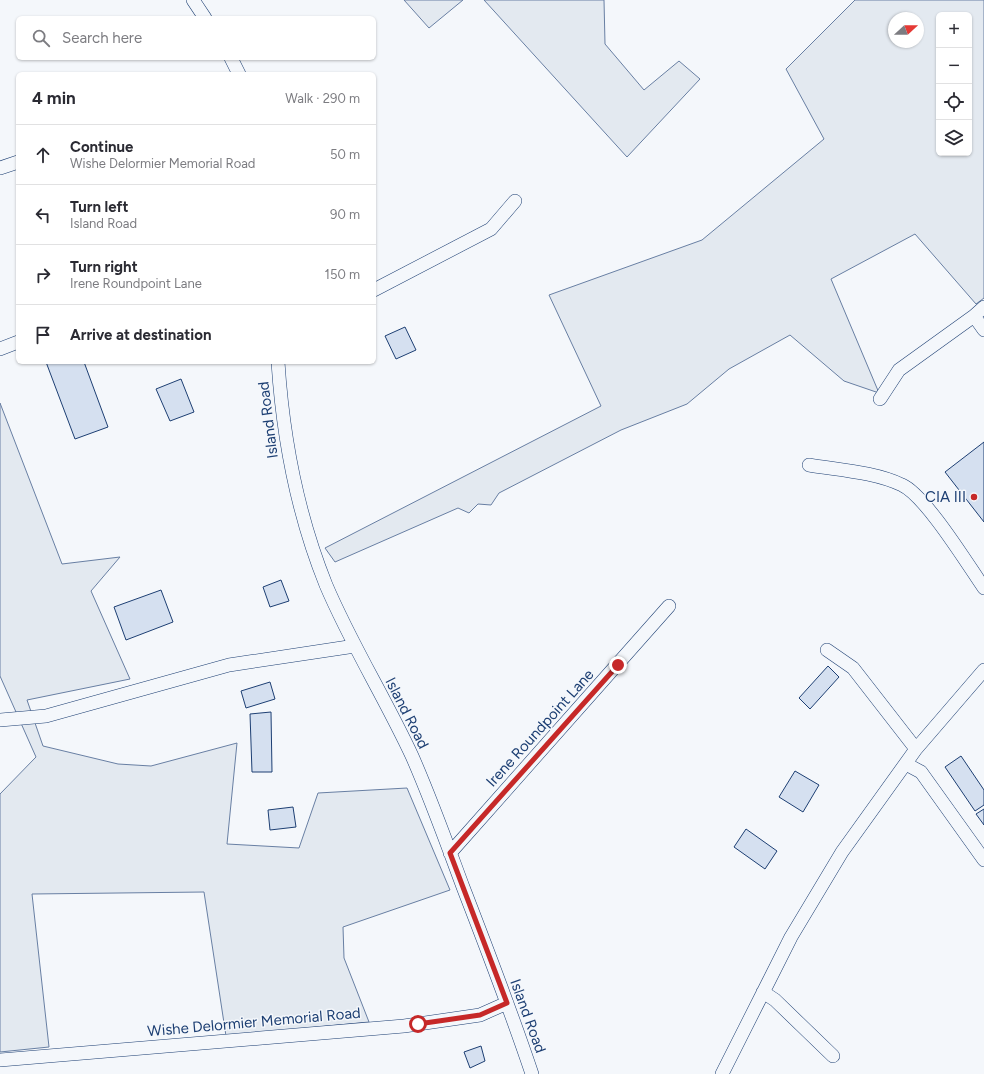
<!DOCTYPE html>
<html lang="en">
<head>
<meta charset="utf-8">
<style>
  :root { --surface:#fff; --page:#f2f2f3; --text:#2b2b33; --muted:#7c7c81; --line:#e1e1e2 }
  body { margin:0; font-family:Figtree,sans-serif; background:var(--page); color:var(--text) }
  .controls { position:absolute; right:12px; top:12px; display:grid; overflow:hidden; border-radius:6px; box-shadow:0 1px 3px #0004 }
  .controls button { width:36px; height:36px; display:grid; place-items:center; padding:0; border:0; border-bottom:1px solid var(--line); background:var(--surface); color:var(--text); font:20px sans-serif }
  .compass { position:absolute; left:888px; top:12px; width:36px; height:36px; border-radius:50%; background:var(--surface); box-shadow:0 1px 3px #0004; rotate:69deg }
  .stop { position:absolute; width:12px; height:12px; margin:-9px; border:3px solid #c62828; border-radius:50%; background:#fff }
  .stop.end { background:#c62828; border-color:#fff; box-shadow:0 1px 4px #0008 }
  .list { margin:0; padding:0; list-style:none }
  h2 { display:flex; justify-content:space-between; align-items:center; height:52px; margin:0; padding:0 16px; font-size:17px }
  h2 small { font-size:13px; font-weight:400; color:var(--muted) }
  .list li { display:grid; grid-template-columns:26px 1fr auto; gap:12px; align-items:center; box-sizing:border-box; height:60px; padding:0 16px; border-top:1px solid var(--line) }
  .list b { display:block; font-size:15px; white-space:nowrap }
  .list p { margin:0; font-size:13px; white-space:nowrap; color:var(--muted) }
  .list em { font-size:13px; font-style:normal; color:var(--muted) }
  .icon { flex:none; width:22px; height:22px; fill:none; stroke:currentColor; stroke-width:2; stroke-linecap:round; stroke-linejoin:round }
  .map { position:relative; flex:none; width:984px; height:1074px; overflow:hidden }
  .search { position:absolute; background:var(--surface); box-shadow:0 1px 3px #0004; left:16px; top:16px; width:360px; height:44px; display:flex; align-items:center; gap:10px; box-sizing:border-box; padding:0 14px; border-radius:6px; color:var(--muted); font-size:15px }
  .panel { position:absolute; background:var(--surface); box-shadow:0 1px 3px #0004; left:16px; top:72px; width:360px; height:292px; border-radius:6px }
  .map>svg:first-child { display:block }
</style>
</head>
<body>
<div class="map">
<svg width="984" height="1074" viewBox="0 0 984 1074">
  <rect width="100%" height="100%" fill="#f4f7fb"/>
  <path fill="#e3e9f0" stroke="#687fa3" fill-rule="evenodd" d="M404,0H463L429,28Z
    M484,0H604L605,44L644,90L679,61L700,79L627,157Z
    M855,0H984V298L976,304L915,234L831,279L879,393L844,381L790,335L729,369L687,404L621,430L499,493L491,505L478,504L469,513L458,508L335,562L325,548L601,406L549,295L702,240L824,139L786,69ZM939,15H969V153H939ZM894,18H918V42H894Z
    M0,403L62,564L120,557L91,591L130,679L27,700L43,746L118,764L151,766L237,743L227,844L299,848L318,793L407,788L450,890L343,927L344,958L369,1022L226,1036L204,892L32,894L49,1047L0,1052V794L36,757L0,676Z"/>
  <path fill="#d5e0f0" stroke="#1d3f73" d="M405,327L416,350L396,359L385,336Z
    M46,362H84L108,427L75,439Z
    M181,379L194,412L170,421L156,389Z
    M984,442V522L945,472Z
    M281,580L289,601L270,607L263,587Z
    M161,590L173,622L126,640L114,607Z
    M828,666L839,677L810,709L799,698Z
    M270,682L275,699L246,708L241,691Z
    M271,712L272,772H252L250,714Z
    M961,756L984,790V805L975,811L945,767Z
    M795,771L819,785L803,812L779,797Z
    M293,807L296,827L270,830L268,810Z
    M984,809V825L976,814Z
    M746,829L777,851L765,869L734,847Z
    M481,1046L485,1061L470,1068L464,1052Z"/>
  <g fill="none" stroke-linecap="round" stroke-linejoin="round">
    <defs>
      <path id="minor" d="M193,0L205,18
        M231,58L239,74
        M0,168L18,162
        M374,290L491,229L515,201
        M974,316L984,330
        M0,349L18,342
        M278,362C283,439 297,513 326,585C351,644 385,698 412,756C431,799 447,844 463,887C487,949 511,1011 532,1074
        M880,399L899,370L974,316L984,307
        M809,465C839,470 875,472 902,485C925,495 968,565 984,588
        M827,650L853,668L916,749
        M0,720L46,716L229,665L355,646
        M906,764L921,772L984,860
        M450,853L669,606
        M763,992L775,1000L833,1056
        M0,1060L404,1026L480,1015L507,1003
        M722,1074L791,937L842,852L916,749L984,670"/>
    </defs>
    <use href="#minor" stroke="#1d3f73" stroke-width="14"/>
    <use href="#minor" stroke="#f4f7fb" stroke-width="13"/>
  </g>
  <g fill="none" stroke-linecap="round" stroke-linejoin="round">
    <path stroke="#c62828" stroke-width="5" d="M418,1024L480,1015L507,1003L450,853L618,665"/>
  </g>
  <circle fill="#c62828" stroke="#f4f7fb" stroke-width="1.5" cx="974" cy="497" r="4"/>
  <g text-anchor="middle" stroke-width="3" stroke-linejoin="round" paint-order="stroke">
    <g font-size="15" fill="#1d3f73" stroke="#f4f7fb">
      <text transform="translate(268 420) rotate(-97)" y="5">Island Road</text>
      <text transform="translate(407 713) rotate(63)" y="5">Island Road</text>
      <text transform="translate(540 728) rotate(-48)" y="5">Irene Roundpoint Lane</text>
      <text transform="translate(528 1016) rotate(70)" y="5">Island Road</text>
      <text transform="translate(254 1022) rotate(-5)" y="5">Wishe Delormier Memorial Road</text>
    </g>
    <g font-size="15" fill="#1d3f73" stroke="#f4f7fb" text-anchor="end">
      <text x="966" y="502">CIA III</text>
    </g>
  </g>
</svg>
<div class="controls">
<button>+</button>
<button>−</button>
<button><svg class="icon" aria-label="locate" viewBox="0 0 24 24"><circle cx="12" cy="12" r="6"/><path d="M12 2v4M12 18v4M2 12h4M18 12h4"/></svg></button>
<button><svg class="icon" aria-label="layers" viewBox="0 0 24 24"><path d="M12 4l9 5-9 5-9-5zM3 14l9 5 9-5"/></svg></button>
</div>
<svg class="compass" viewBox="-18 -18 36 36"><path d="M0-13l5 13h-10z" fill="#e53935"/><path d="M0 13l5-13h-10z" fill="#7c7c81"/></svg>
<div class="stop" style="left:418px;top:1024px"></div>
<div class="stop end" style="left:618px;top:665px"></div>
<div class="search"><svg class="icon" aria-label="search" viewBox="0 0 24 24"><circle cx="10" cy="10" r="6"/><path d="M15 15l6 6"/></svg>Search here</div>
<section class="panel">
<h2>4 min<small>Walk · 290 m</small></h2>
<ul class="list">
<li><svg class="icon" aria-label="ahead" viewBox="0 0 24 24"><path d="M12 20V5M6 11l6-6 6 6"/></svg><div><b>Continue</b><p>Wishe Delormier Memorial Road</p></div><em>50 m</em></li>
<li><svg class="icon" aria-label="left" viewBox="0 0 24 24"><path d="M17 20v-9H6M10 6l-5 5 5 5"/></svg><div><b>Turn left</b><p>Island Road</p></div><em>90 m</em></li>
<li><svg class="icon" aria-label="right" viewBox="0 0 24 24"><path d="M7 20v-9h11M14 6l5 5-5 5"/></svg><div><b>Turn right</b><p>Irene Roundpoint Lane</p></div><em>150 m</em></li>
<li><svg class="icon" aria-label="arrive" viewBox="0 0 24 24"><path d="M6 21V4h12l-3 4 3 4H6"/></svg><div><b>Arrive at destination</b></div></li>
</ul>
</section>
</div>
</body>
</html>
